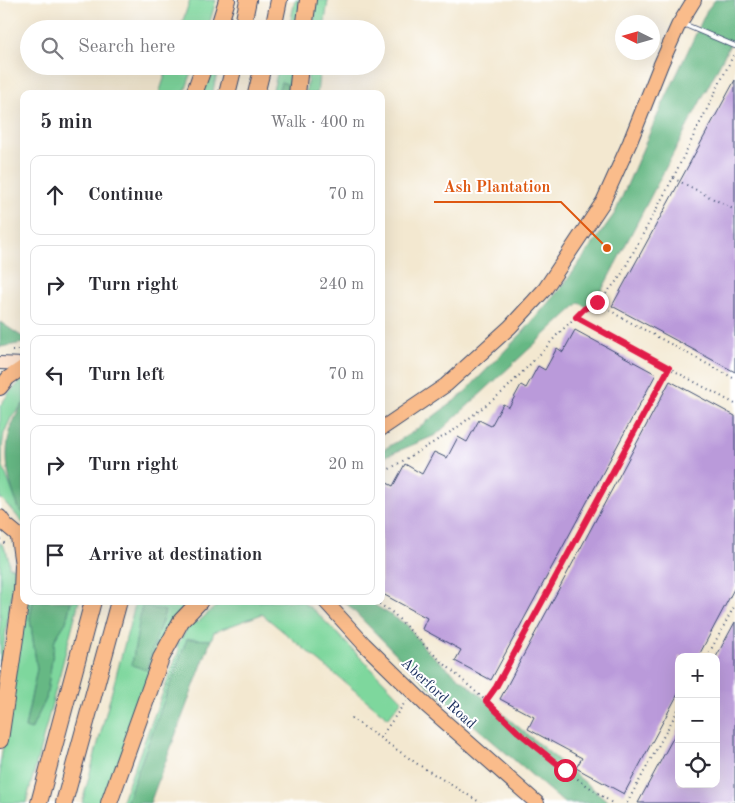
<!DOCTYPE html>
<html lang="en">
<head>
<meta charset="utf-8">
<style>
  :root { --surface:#fff; --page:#f7f7f7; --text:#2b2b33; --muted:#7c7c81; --line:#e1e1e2 }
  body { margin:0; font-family:"Old Standard TT",serif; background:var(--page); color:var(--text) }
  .controls { position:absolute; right:15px; bottom:15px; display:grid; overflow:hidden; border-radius:10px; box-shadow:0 5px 20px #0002 }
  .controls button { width:45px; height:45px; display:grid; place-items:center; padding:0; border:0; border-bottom:1px solid var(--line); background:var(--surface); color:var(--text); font:25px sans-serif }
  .compass { position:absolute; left:615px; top:15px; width:45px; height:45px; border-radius:50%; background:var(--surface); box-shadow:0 5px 20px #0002; rotate:275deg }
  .stop { position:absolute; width:15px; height:15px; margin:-11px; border:4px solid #e11d48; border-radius:50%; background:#fff }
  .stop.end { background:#e11d48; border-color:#fff; box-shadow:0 1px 5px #0008 }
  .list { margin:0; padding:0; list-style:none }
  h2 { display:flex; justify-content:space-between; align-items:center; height:65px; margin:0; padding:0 20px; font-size:21px }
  h2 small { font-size:16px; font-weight:400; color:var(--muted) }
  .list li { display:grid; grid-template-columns:32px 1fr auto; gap:15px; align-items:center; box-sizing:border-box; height:80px; margin:0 10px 10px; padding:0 10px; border:1px solid var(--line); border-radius:10px }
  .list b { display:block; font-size:19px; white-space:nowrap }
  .list em { font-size:16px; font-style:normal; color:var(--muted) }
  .icon { flex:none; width:28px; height:28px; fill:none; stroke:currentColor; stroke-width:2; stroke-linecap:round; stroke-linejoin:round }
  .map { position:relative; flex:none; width:735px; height:803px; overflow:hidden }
  .search { position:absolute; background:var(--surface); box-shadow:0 5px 20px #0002; left:20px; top:20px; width:365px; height:55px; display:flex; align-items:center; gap:12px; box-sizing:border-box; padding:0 18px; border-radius:28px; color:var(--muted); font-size:19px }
  .panel { position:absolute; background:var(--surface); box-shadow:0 5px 20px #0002; left:20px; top:90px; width:365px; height:515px; border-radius:10px }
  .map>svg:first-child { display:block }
</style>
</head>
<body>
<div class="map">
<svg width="735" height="803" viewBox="0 0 735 803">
  <rect width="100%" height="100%" fill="#fff"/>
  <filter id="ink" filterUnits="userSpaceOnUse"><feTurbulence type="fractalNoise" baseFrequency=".02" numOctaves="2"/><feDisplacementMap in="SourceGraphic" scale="10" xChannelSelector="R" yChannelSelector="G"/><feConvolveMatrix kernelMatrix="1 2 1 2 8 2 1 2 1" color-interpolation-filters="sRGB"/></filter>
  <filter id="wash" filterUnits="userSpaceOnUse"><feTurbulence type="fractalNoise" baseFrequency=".0096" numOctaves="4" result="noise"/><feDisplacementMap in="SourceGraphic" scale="20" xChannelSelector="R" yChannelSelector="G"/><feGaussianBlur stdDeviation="1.12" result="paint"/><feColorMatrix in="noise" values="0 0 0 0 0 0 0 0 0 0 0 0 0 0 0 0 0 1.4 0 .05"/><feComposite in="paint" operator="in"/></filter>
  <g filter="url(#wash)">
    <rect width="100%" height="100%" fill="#f3e8d0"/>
    <path fill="#7ed79d" stroke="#4c837e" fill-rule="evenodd" d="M190,0H216L208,29H180Z
      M295,0H300L297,29H289Z
      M316,0H328L324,29H313Z
      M168,66H194L184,94H159Z
      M209,66H219L212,94H199Z
      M279,66H293L290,85L281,82L278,94H272Z
      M309,66H320L317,94H306Z
      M24,378V403L11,418L4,433L2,448V464L20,511L24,513V524L2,499H0V406L9,393Z
      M0,542C7,550 9,557 9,567L16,568L0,669Z
      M25,601H33L30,618L37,669L25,727L31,730L46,699L55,639L66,622L71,601H79L26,803H0V765Z
      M136,601H165L183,607L105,803H82ZM142,606L165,611L146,669L132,665Z
      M227,601H301L316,612L402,700L388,718L262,614L214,632L211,640L187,639L126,803H121L179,650L177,645L193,620L197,623L214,608Z"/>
    <path fill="#66b884" stroke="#407471" d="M715,0H735V35L592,309L579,303L436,435L386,456H381V451L410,434L462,395L524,331L565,283L615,213L654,123L707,10Z
      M281,82L290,85L289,94H278Z
      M0,322L24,338V343L0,347Z
      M24,403V513L20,511C4,473 0,436 24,403Z
      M33,601H71L66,622L55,639L46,699L31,730L25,728L37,669L30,618Z
      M344,601H368L407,625L427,651L610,803H564L426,684Z
      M142,605L165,611L146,670L132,665Z
      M187,639L211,640L150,803H126Z"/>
    <g id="blocks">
      <path fill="#ba9ada" d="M735,80V372L612,306Z
        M575,330L656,374L491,680L455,661L461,650L422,629L427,618L381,593V480L393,486L405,464L422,474L434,452L447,458L458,437L467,442L479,420L491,426L503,404L509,407L521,385L526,388L538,366L545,370L557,348L563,352Z
        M670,381L735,416V587L698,657H679V692L624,794L576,768L582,758L528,729L534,717L500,699Z
        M735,622V803H638L679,727V784H716V657Z"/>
    </g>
  </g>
  <g filter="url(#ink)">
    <use href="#blocks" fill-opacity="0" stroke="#3b4b6f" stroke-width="1"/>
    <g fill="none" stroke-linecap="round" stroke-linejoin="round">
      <defs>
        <path id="service" d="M681,23L735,46"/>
        <path id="secondary" d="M0,363L24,364"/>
        <path id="primary" d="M0,388L8,378L24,367
          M381,429L446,385L510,327L545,289L603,202L630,142L661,64L678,26L694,0
          M0,517L6,525L24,540
          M325,601L364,644L427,706L537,803"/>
        <path id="motorway" d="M218,29L227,0
          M242,29L248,0
          M273,29L279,0
          M304,29L308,0
          M194,94L204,66
          M227,94L234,66
          M256,94L263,66
          M297,94L300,66
          M0,740L22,591L23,565L19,537
          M39,803L93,601
          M64,803L119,601
          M109,803L161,658L181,621L200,601"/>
      </defs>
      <use href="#service" stroke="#3b4b6f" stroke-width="6"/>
      <use href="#secondary" stroke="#3b4b6f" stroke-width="14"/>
      <use href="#primary" stroke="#3b4b6f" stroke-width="16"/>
      <use href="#motorway" stroke="#3b4b6f" stroke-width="18"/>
      <path stroke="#3b4b6f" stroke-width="2" stroke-dasharray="1 4" stroke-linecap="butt" d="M673,178L735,210
        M603,297L605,306L617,315L735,379
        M576,317L735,404
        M12,351L24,349
        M381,474L454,430L504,391L542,352L557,335L584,309L605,295L620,277L673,178L734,54
        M0,539L6,545
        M173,601L179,603
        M375,601L393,613L430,651L486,701L518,732L565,770L612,803
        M707,657L735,605
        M486,701L496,687L669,368
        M351,718L419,765L481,803
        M380,738L406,701
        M627,803L679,708"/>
      <use href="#service" stroke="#fff" stroke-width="4.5"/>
      <use href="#secondary" stroke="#fde4d1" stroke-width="12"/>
      <use href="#primary" stroke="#fabc8b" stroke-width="14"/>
      <use href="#motorway" stroke="#fabc8b" stroke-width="16"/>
    </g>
  </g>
  <g fill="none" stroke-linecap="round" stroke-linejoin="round" filter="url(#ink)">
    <path stroke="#e11d48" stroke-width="6" d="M565,770L518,732L486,701L496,687L669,368L576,317L584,309L597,302"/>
  </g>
  <g text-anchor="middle" stroke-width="4" stroke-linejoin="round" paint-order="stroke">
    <g font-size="15" fill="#1b2f5e" stroke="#fff">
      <text transform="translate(439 693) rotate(43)" y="5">Aberford Road</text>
    </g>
  </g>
  <path fill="none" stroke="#de5710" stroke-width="2" d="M607 248L561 202H434"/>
  <circle fill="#de5710" stroke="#fff" stroke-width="2" cx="607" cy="248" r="5"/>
  <g font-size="16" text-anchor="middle" font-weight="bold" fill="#de5710" stroke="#fff" stroke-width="4" stroke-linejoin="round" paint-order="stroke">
    <text x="497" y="192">Ash Plantation</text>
  </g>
</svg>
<div class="controls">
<button>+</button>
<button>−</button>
<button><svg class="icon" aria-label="locate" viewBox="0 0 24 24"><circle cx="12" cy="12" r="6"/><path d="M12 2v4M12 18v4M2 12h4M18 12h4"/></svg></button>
</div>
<svg class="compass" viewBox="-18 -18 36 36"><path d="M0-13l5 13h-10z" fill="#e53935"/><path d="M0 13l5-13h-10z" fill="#7c7c81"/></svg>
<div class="stop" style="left:565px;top:770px"></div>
<div class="stop end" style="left:597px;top:302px"></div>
<div class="search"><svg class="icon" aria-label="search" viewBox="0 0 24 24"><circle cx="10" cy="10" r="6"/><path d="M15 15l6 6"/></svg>Search here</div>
<section class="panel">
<h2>5 min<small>Walk · 400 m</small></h2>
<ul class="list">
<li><svg class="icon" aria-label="ahead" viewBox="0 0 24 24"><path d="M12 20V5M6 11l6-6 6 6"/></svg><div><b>Continue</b></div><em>70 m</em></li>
<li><svg class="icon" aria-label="right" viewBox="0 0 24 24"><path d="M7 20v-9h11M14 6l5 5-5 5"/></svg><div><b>Turn right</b></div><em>240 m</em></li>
<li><svg class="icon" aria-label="left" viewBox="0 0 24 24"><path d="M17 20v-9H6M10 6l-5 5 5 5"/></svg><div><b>Turn left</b></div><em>70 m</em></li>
<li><svg class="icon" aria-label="right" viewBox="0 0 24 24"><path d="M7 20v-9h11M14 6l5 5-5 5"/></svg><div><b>Turn right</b></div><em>20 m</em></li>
<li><svg class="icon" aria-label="arrive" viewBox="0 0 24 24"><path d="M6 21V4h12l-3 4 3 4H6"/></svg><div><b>Arrive at destination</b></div></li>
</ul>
</section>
</div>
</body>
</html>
